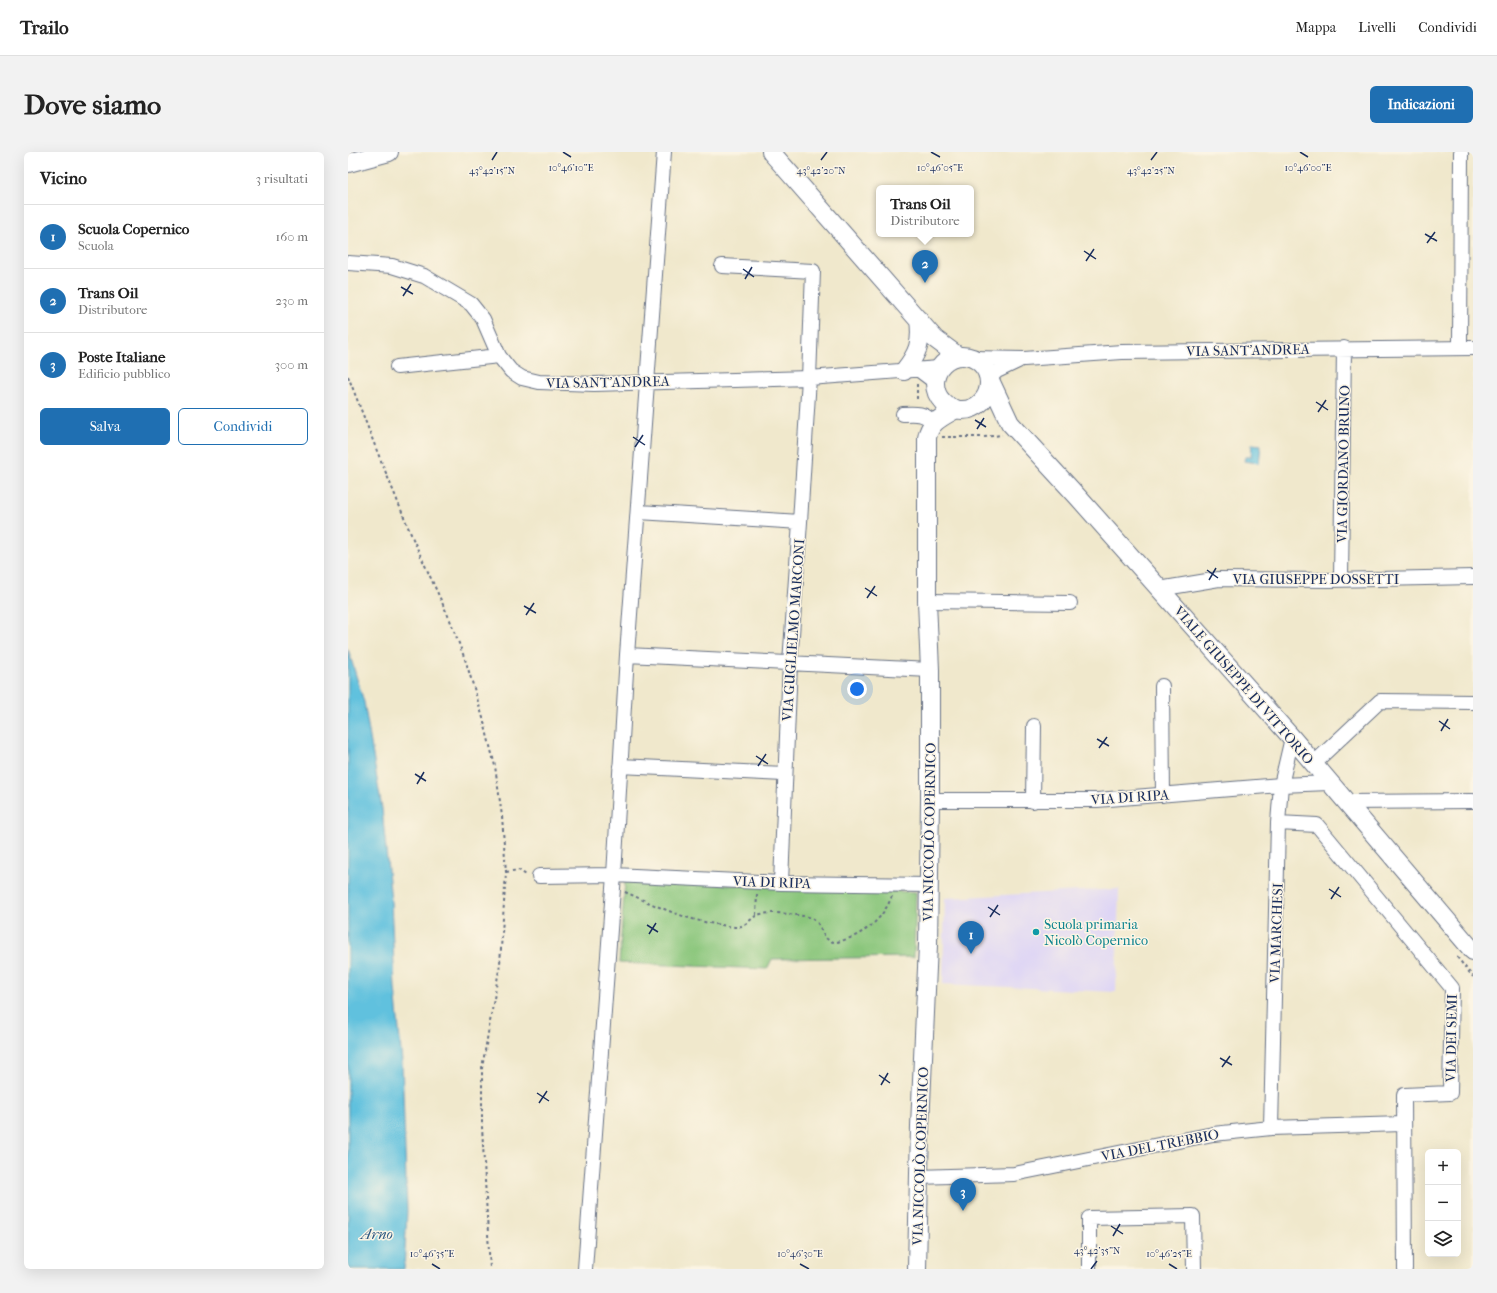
<!DOCTYPE html>
<html lang="it">
<head>
<meta charset="utf-8">
<style>
  :root { --surface:#fff; --page:#f2f2f2; --text:#222; --muted:#767676; --line:#e0e0e0; --accent:#1f6fb2 }
  body { margin:0; font-family:"IM FELL French Canon",serif; background:var(--page); color:var(--text) }
  .controls { position:absolute; right:12px; bottom:12px; display:grid; overflow:hidden; border-radius:6px; box-shadow:0 4px 16px #0002 }
  .controls button { width:36px; height:36px; display:grid; place-items:center; padding:0; border:0; border-bottom:1px solid var(--line); background:var(--surface); color:var(--text); font:20px sans-serif }
  .you { position:absolute; left:509px; top:537px; width:14px; height:14px; margin:-10px; border:3px solid #fff; border-radius:50%; background:#1a73e8; box-shadow:0 0 0 6px #1a73e833 }
  .badge { display:grid; place-items:center; width:26px; height:26px; border-radius:50%; background:var(--accent); color:#fff; font-size:13px; font-weight:700 }
  .pin { position:absolute; translate:-50% -33px; filter:drop-shadow(0 1px 2px #0008) }
  .pin::after { content:''; position:absolute; top:21px; width:14px; height:12px; background:inherit; clip-path:polygon(0 0,100% 0,50% 100%) }
  .popup { position:absolute; left:528px; top:33px; width:98px; height:52px; box-sizing:border-box; display:grid; place-content:center; border-radius:6px; background:var(--surface); filter:drop-shadow(0 1px 3px #0005); font-size:13px; white-space:nowrap; color:var(--muted) }
  .popup b { font-size:15px; color:var(--text) }
  .popup::after { content:''; position:absolute; left:50%; top:100%; margin-left:-8px; border:8px solid transparent; border-top-color:var(--surface) }
  .list { margin:0; padding:0; list-style:none }
  h2 { display:flex; justify-content:space-between; align-items:center; height:52px; margin:0; padding:0 16px; font-size:17px }
  h2 small { font-size:13px; font-weight:400; color:var(--muted) }
  .list li { display:grid; grid-template-columns:26px 1fr auto; gap:12px; align-items:center; box-sizing:border-box; height:64px; padding:0 16px; border-top:1px solid var(--line) }
  .list b { display:block; font-size:15px; white-space:nowrap }
  .list p { margin:0; font-size:13px; white-space:nowrap; color:var(--muted) }
  .list em { font-size:13px; font-style:normal; color:var(--muted) }
  .actions { display:flex; gap:8px; padding:12px 16px }
  .actions a { flex:1; padding:9px 0; border:1px solid var(--accent); border-radius:6px; text-align:center; font-size:14px; color:var(--accent) }
  .actions .main { background:var(--accent); color:#fff }
  .icon { flex:none; width:22px; height:22px; fill:none; stroke:currentColor; stroke-width:2; stroke-linecap:round; stroke-linejoin:round }
  .map { position:relative; flex:none; width:1125px; height:1117px; overflow:hidden; border-radius:6px }
  header { display:flex; align-items:center; gap:24px; box-sizing:border-box; height:56px; padding:0 20px; background:var(--surface); border-bottom:1px solid var(--line) }
  header strong { font-size:19px }
  nav { display:flex; gap:22px; margin-inline-start:auto; font-size:14px }
  .intro { display:flex; align-items:center; justify-content:space-between; box-sizing:border-box; height:96px; padding:0 24px }
  h1 { margin:0; font-size:28px }
  .button { padding:10px 18px; border-radius:6px; background:var(--accent); color:#fff; font-size:14px; font-weight:700 }
  main { display:flex; gap:24px; padding:0 24px }
  aside { flex:1; background:var(--surface); border-radius:6px; box-shadow:0 4px 16px #0002 }
  .map>svg:first-child { display:block }
</style>
</head>
<body>
<header>
<strong>Trailo</strong>
<nav><a>Mappa</a><a>Livelli</a><a>Condividi</a></nav>
</header>
<div class="intro"><h1>Dove siamo</h1><a class="button">Indicazioni</a></div>
<main>
<aside>
<h2>Vicino<small>3 risultati</small></h2>
<ul class="list">
<li><span class="badge">1</span><div><b>Scuola Copernico</b><p>Scuola</p></div><em>160 m</em></li>
<li><span class="badge">2</span><div><b>Trans Oil</b><p>Distributore</p></div><em>230 m</em></li>
<li><span class="badge">3</span><div><b>Poste Italiane</b><p>Edificio pubblico</p></div><em>300 m</em></li>
</ul>
<div class="actions"><a class="main">Salva</a><a>Condividi</a></div>
</aside>
<div class="map">
<svg width="1125" height="1117" viewBox="0 0 1125 1117">
  <rect width="100%" height="100%" fill="#fcf5e5"/>
  <filter id="ink" filterUnits="userSpaceOnUse"><feTurbulence type="fractalNoise" baseFrequency=".025" numOctaves="2"/><feDisplacementMap in="SourceGraphic" scale="8" xChannelSelector="R" yChannelSelector="G"/><feConvolveMatrix kernelMatrix="1 2 1 2 8 2 1 2 1" color-interpolation-filters="sRGB"/></filter>
  <filter id="wash" filterUnits="userSpaceOnUse"><feTurbulence type="fractalNoise" baseFrequency=".012" numOctaves="4" result="noise"/><feDisplacementMap in="SourceGraphic" scale="16" xChannelSelector="R" yChannelSelector="G"/><feGaussianBlur stdDeviation="0.9" result="paint"/><feColorMatrix in="noise" values="0 0 0 0 0 0 0 0 0 0 0 0 0 0 0 0 0 1.4 0 .05"/><feComposite in="paint" operator="in"/></filter>
  <g filter="url(#wash)">
    <rect width="100%" height="100%" fill="#f0e8cc"/>
    <path fill="#ded5f5" d="M771,737L768,840L595,832L597,746Z"/>
    <path fill="#8ac67c" stroke="#527a6d" d="M277,729L568,740L566,805L424,807L419,817L271,811Z"/>
    <path fill="#60c1de" stroke="#3e789e" d="M904,292L913,293L911,311L896,309L897,305H903Z
      M0,497L16,550L34,657L43,749L47,836L54,910L59,1059L56,1117H0Z"/>
  </g>
  <g filter="url(#ink)">
    <g fill="none" stroke-linecap="round" stroke-linejoin="round">
      <defs>
        <path id="minor" d="M0,111L44,114L76,124L123,152L135,167L151,204L163,219L174,226L191,230L246,232L461,226L591,216
          M374,114L465,119L461,226L452,370L442,511L433,731
          M1112,196L1113,0
          M625,206L676,207L774,200L1125,196
          M49,215L151,204
          M571,218L587,230
          M641,226L649,219L670,209
          M555,262C568,261 577,261 586,271
          M291,360L452,370
          M993,427L996,196
          M811,437L871,427L982,428L1125,425
          M579,449L722,451
          M279,503L582,518
          M814,534L815,643
          M965,612L1032,549L1125,550
          M272,614L437,622
          M582,648H749L933,633L981,631
          M685,649L686,574
          M998,650L1125,649
          M930,671L969,673L1104,836L1102,941L1056,943L1057,1117
          M191,724L266,723L433,731L581,733
          M923,976L930,671L933,633L944,586
          M570,1025L666,1022L865,982L923,976L1055,972
          M237,1117L266,723L279,503L316,0
          M741,1117V1066L845,1064L846,1117"/>
        <path id="major" d="M423,0L587,187L610,204
          M0,11L41,0
          M587 231a27 27 0 1 1 54 0a27 27 0 1 1-54 0Z
          M556,219C570,201 574,191 571,168
          M641,226L662,271L729,344L944,586L1125,799
          M569,1117L572,974L580,793L582,648V518L579,449V286C581,270 596,264 608,257"/>
      </defs>
      <use href="#minor" stroke="#667084" stroke-width="16"/>
      <use href="#major" stroke="#667084" stroke-width="20"/>
      <path stroke="#667084" stroke-width="2" stroke-dasharray="3 3" stroke-linecap="butt" d="M0,224L29,299L65,387L102,468L118,510L135,566L147,614L154,664L158,720L152,812L134,916V975L142,1117
        M569,232V249
        M594,285H636L654,283
        M158,720L171,718L178,723
        M277,740C309,754 339,769 374,773C379,774 385,775 389,775C401,773 402,766 410,763C420,759 443,762 455,764C457,764 461,765 464,766C475,771 472,790 488,790C492,790 498,787 502,786C522,778 536,764 544,744
        M408,763L409,742
        M1109,805L1125,825"/>
      <use href="#minor" stroke="#fff" stroke-width="14"/>
      <use href="#major" stroke="#fff" stroke-width="18"/>
    </g>
  </g>
  <path fill="none" stroke="#1b2f5e" stroke-width="1.5" d="M215,0L223,5M583,0L592,5M952,0L960,5M144,8L149,0M473,8L479,0M803,8L809,0M1077,82L1089,89M1079,91L1087,80M736,99L748,107M738,109L746,97M395,117L406,125M397,127L404,115M53,135L65,142M55,144L63,132M968,250L980,258M970,260L978,248M627,268L638,275M629,277L636,266M285,285L297,293M287,295L295,283M859,418L870,426M861,428L868,416M517,436L529,444M519,446L527,434M176,454L188,461M178,463L186,451M1091,569L1102,577M1093,579L1100,567M749,587L761,594M751,596L759,585M408,604L420,612M410,614L418,602M67,622L78,629M69,632L76,620M981,737L993,745M983,747L991,735M640,755L652,763M642,765L650,753M299,773L310,780M301,782L308,771M872,906L884,913M874,915L882,904M531,923L542,931M533,933L540,921M189,941L201,949M191,951L199,939M763,1074L775,1082M765,1084L772,1072M84,1112L92,1117M452,1112L461,1117M821,1112L829,1117M743,1117L749,1109"/>
  <circle fill="#0f9aa8" stroke="#fcf5e5" stroke-width="1.5" cx="688" cy="780" r="4"/>
  <g text-anchor="middle" stroke-width="3" stroke-linejoin="round" paint-order="stroke">
    <g font-size="14" fill="#1b2f5e" stroke="#fcf5e5">
      <text transform="translate(900 198) rotate(-1)" y="5">VIA SANT'ANDREA</text>
      <text transform="translate(260 230) rotate(-1)" y="5">VIA SANT'ANDREA</text>
      <text transform="translate(995 312) rotate(-89)" y="5">VIA GIORDANO BRUNO</text>
      <text x="968" y="432">VIA GIUSEPPE DOSSETTI</text>
      <text transform="translate(445 478) rotate(-86)" y="5">VIA GUGLIELMO MARCONI</text>
      <text transform="translate(896 533) rotate(49)" y="5">VIALE GIUSEPPE DI VITTORIO</text>
      <text transform="translate(782 645) rotate(-4)" y="5">VIA DI RIPA</text>
      <text transform="translate(581 680) rotate(-89)" y="5">VIA NICCOLÒ COPERNICO</text>
      <text transform="translate(424 730) rotate(2)" y="5">VIA DI RIPA</text>
      <text transform="translate(928 781) rotate(-88)" y="5">VIA MARCHESI</text>
      <text transform="translate(1103 886) rotate(-89)" y="5">VIA DEI SEMI</text>
      <text transform="translate(812 993) rotate(-11)" y="5">VIA DEL TREBBIO</text>
      <text transform="translate(572 1004) rotate(-88)" y="5">VIA NICCOLÒ COPERNICO</text>
    </g>
    <g font-size="14" fill="#0d838f" stroke="#fcf5e5" text-anchor="start">
      <text x="696" y="777">Scuola primaria<tspan x="696" dy="16">Nicolò Copernico</tspan></text>
    </g>
    <g font-size="15" font-style="italic" fill="#305b84" stroke="#fcf5e5">
      <text x="29" y="1087">Arno</text>
    </g>
  </g>
  <g font-size="10" text-anchor="middle" fill="#1b2f5e" stroke="#fcf5e5" stroke-width="3" stroke-linejoin="round" paint-order="stroke">
    <text x="223" y="19">10°46'10"E</text>
    <text x="592" y="19">10°46'05"E</text>
    <text x="960" y="19">10°46'00"E</text>
    <text x="144" y="22">43°42'15"N</text>
    <text x="473" y="22">43°42'20"N</text>
    <text x="803" y="22">43°42'25"N</text>
    <text x="749" y="1102">43°42'35"N</text>
    <text x="84" y="1105">10°46'35"E</text>
    <text x="452" y="1105">10°46'30"E</text>
    <text x="821" y="1105">10°46'25"E</text>
  </g>
</svg>
<div class="controls">
<button>+</button>
<button>−</button>
<button><svg class="icon" aria-label="layers" viewBox="0 0 24 24"><path d="M12 4l9 5-9 5-9-5zM3 14l9 5 9-5"/></svg></button>
</div>
<div class="you"></div>
<div class="pin badge" style="left:623px;top:802px">1</div>
<div class="pin badge" style="left:577px;top:131px">2</div>
<div class="popup"><b>Trans Oil</b>Distributore</div>
<div class="pin badge" style="left:615px;top:1059px">3</div>
</div>
</main>
</body>
</html>
